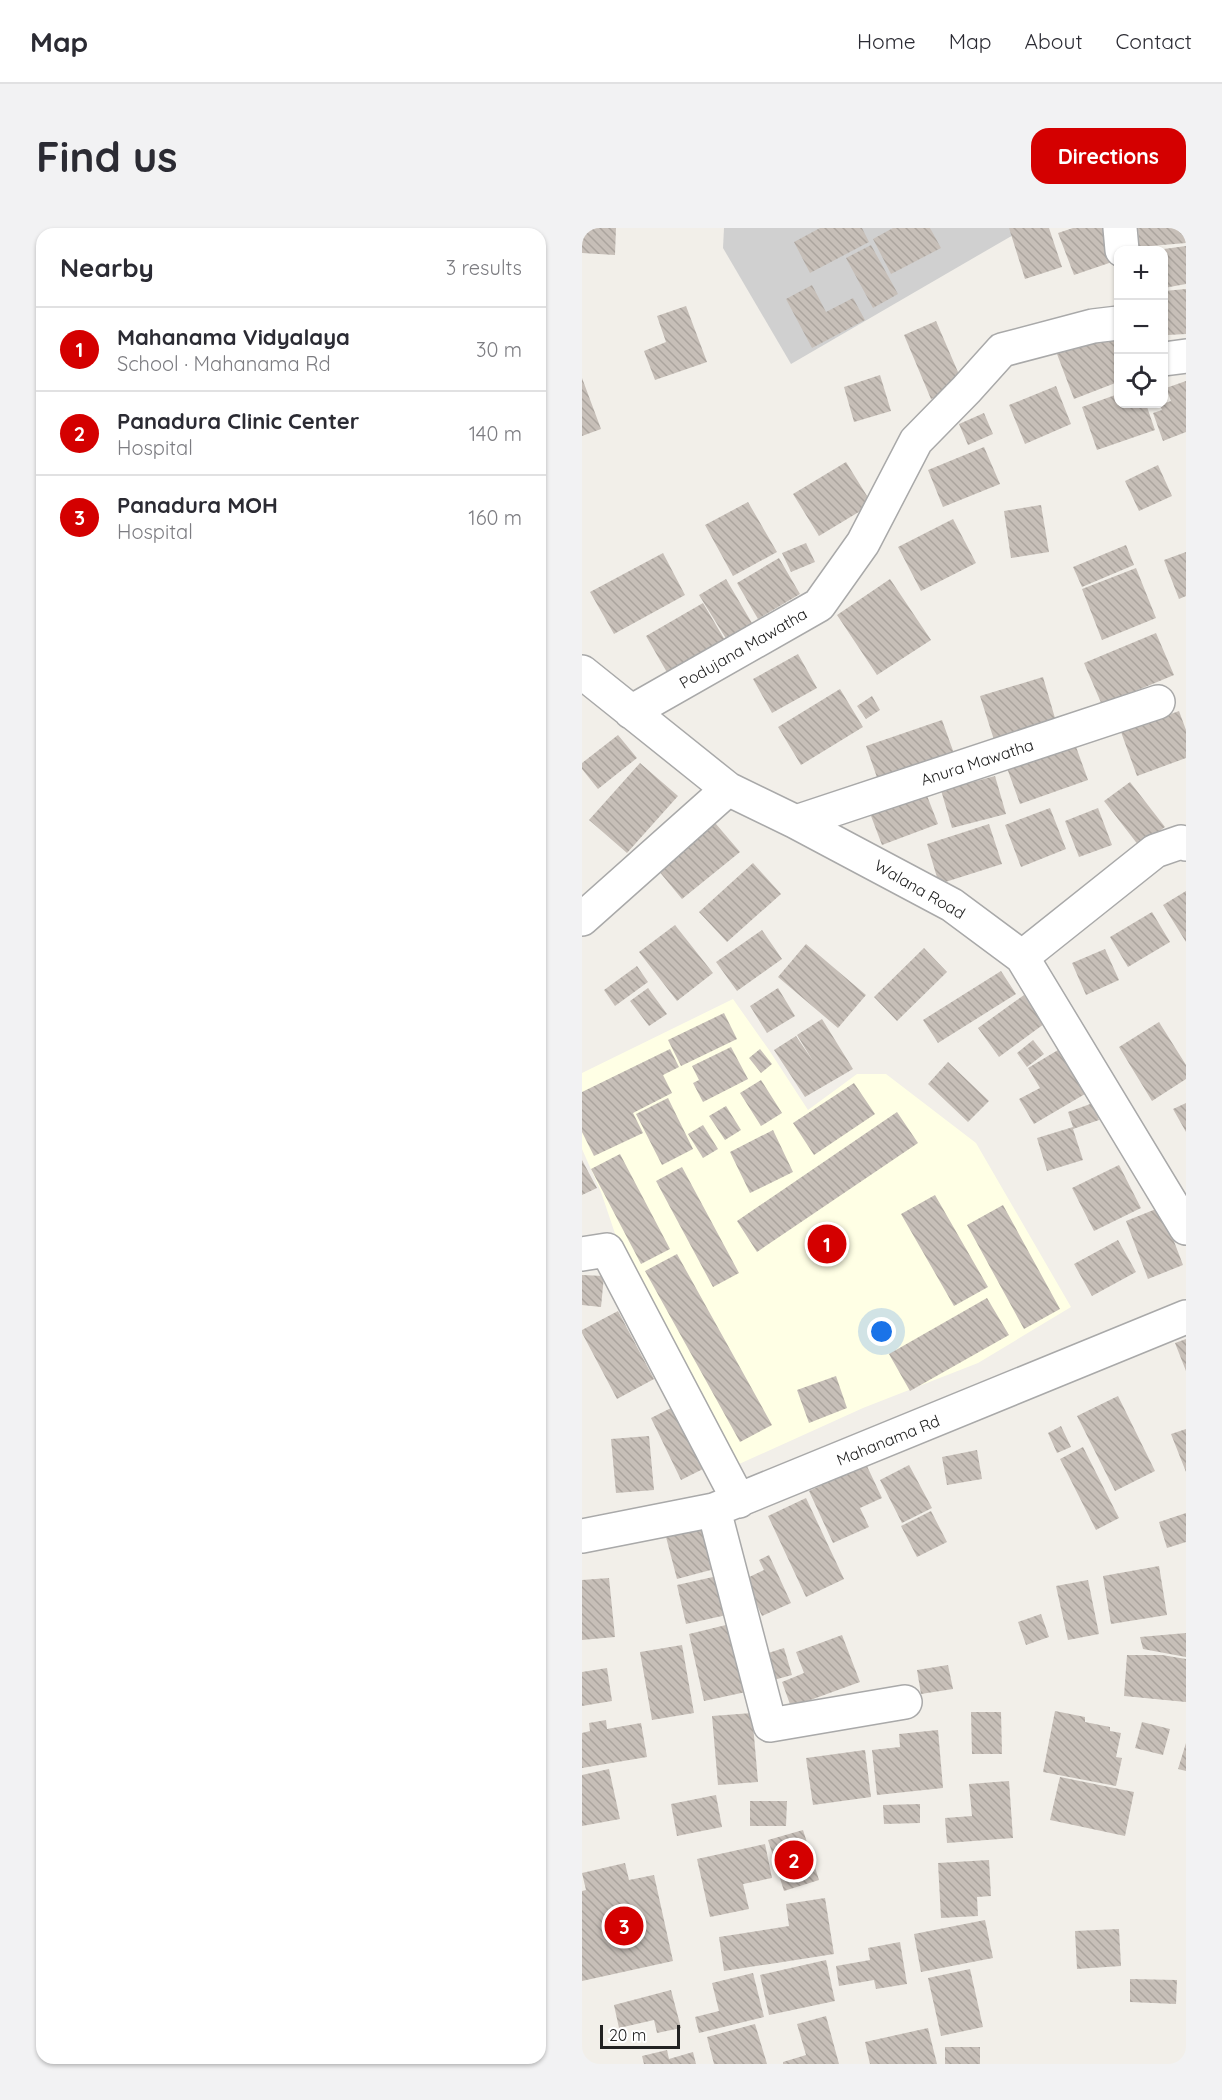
<!DOCTYPE html>
<html lang="en">
<head>
<meta charset="utf-8">
<style>
  :root { --surface:#fff; --page:#f2f2f3; --text:#2b2b33; --muted:#7c7c81; --line:#e1e1e2; --accent:#d40000 }
  body { margin:0; font-family:Quicksand,sans-serif; background:var(--page); color:var(--text) }
  .controls { position:absolute; right:18px; top:18px; display:grid; overflow:hidden; border-radius:12px; box-shadow:0 2px 4px #0004 }
  .controls button { width:54px; height:54px; display:grid; place-items:center; padding:0; border:0; border-bottom:2px solid var(--line); background:var(--surface); color:var(--text); font:30px sans-serif }
  .scale { position:absolute; left:18px; bottom:15px; width:80px; box-sizing:border-box; padding-left:6px; border:3px solid #222; border-top:0; font-size:16px; line-height:21px; white-space:nowrap; color:#222; -webkit-text-stroke:4px #fff; paint-order:stroke }
  .you { position:absolute; left:300px; top:1104px; width:21px; height:21px; margin:-15px; border:4px solid #fff; border-radius:50%; background:#1a73e8; box-shadow:0 0 0 9px #1a73e833 }
  .badge { display:grid; place-items:center; width:39px; height:39px; border-radius:50%; background:var(--accent); color:#fff; font-size:20px; font-weight:700 }
  .pin { position:absolute; translate:-50% -50%; border:3px solid #fff; box-shadow:0 2px 6px #0006 }
  .list { margin:0; padding:0; list-style:none }
  h2 { display:flex; justify-content:space-between; align-items:center; height:78px; margin:0; padding:0 24px; font-size:26px }
  h2 small { font-size:20px; font-weight:400; color:var(--muted) }
  .list li { display:grid; grid-template-columns:39px 1fr auto; gap:18px; align-items:center; box-sizing:border-box; height:84px; padding:0 24px; border-top:2px solid var(--line) }
  .list b { display:block; font-size:22px; white-space:nowrap }
  .list p { margin:0; font-size:20px; white-space:nowrap; color:var(--muted) }
  .list em { font-size:20px; font-style:normal; color:var(--muted) }
  .icon { flex:none; width:33px; height:33px; fill:none; stroke:currentColor; stroke-width:2; stroke-linecap:round; stroke-linejoin:round }
  .map { position:relative; flex:none; width:604px; height:1836px; overflow:hidden; border-radius:18px }
  header { display:flex; align-items:center; gap:36px; box-sizing:border-box; height:84px; padding:0 30px; background:var(--surface); border-bottom:2px solid var(--line) }
  header strong { font-size:28px }
  nav { display:flex; gap:33px; margin-inline-start:auto; font-size:21px }
  .intro { display:flex; align-items:center; justify-content:space-between; box-sizing:border-box; height:144px; padding:0 36px }
  h1 { margin:0; font-size:42px }
  .button { padding:15px 27px; border-radius:18px; background:var(--accent); color:#fff; font-size:21px; font-weight:700 }
  main { display:flex; gap:36px; padding:0 36px }
  aside { flex:1; background:var(--surface); border-radius:18px; box-shadow:0 2px 4px #0004 }
  .map>svg:first-child { display:block }
</style>
</head>
<body>
<header>
<strong>Map</strong>
<nav><a>Home</a><a>Map</a><a>About</a><a>Contact</a></nav>
</header>
<div class="intro"><h1>Find us</h1><a class="button">Directions</a></div>
<main>
<aside>
<h2>Nearby<small>3 results</small></h2>
<ul class="list">
<li><span class="badge">1</span><div><b>Mahanama Vidyalaya</b><p>School · Mahanama Rd</p></div><em>30 m</em></li>
<li><span class="badge">2</span><div><b>Panadura Clinic Center</b><p>Hospital</p></div><em>140 m</em></li>
<li><span class="badge">3</span><div><b>Panadura MOH</b><p>Hospital</p></div><em>160 m</em></li>
</ul>
</aside>
<div class="map">
<svg width="604" height="1836" viewBox="0 0 604 1836">
  <defs>
    <pattern id="building-back-hatch" width="6" height="6" patternUnits="userSpaceOnUse" patternTransform="scale(1.5)"><rect width="6" height="6" fill="#c7bfb8"/><path d="M-1 5l2 2M0 0l6 6M5-1l2 2" fill="none" stroke="#aba49e"/></pattern>
  </defs>
  <rect width="100%" height="100%" fill="#f2efe9"/>
  <path fill="#ffffe5" d="M151,771L187,822L226,882L275,846H304L394,915L489,1079L396,1135L281,1180L146,1241L54,1068L19,964L0,921V845Z"/>
  <path fill="#d0d0d0" d="M142,0H438V3L209,136L141,20Z"/>
  <path fill="url(#building-back-hatch)" d="M0,0H34L33,27L0,25Z
    M238,0H280L287,14L228,45L212,14Z
    M311,0H348L359,20L309,46L291,11Z
    M427,0H467L480,39L443,51Z
    M491,0H521L533,33L492,47L476,5Z
    M556,0H604V15L557,19Z
    M289,17L316,66L291,80L264,30Z
    M604,18V56L582,60V21Z
    M230,57L244,84L271,70L283,92L230,120L204,71Z
    M604,61V106L586,107L582,63Z
    M104,78L125,134L73,152L62,123L84,114L75,88Z
    M354,93L382,158L349,171L322,107Z
    M536,102V154L492,171L475,126Z
    M298,147L309,183L272,194L262,159Z
    M0,150L19,201L0,208Z
    M604,153V204L581,213L571,185L580,182L578,177L589,173L584,160Z
    M474,158L489,196L443,216L427,177Z
    M536,166V176H564L573,202L515,222L500,179Z
    M402,185L411,206L386,217L377,196Z
    M402,219L418,256L361,279L346,242Z
    M264,234L290,276L237,308L211,266Z
    M576,237L590,268L557,283L543,253Z
    M166,274L195,324L151,348L123,297Z
    M459,277L467,324L429,330L422,283Z
    M371,291L394,335L339,363L316,319Z
    M224,315L233,334L209,344L200,325Z
    M544,317L552,337L500,359L491,339Z
    M604,324V368L597,371L582,332Z
    M81,325L103,367L32,406L8,364Z
    M197,330L218,366L176,391L155,355Z
    M554,340L574,390L520,412L500,361Z
    M144,351L174,402L148,417L117,367Z
    M308,351L349,412L295,447L255,387Z
    M121,375L147,419L90,453L64,408Z
    M574,405L592,447L520,477L502,435Z
    M216,426L235,460L190,485L171,451Z
    M461,449L475,497L413,515L398,468Z
    M258,461L281,499L219,537L196,499Z
    M290,468L298,482L284,491L275,478Z
    M597,483L604,502V530L555,548L539,504Z
    M360,492L374,531L298,558L284,518Z
    M36,507L55,530L16,561L0,541V535Z
    M493,516L506,552L438,576L425,540Z
    M58,535L96,568L45,625L7,592Z
    M413,548L424,586L370,600L359,562Z
    M548,554L583,599L557,618L522,573Z
    M342,560L356,596L300,617L286,580Z
    M468,580L484,621L439,639L423,597Z
    M516,580L530,617L497,629L483,593Z
    M128,589L158,624L100,671L71,636Z
    M407,596L420,636L357,656L345,616Z
    M171,635L199,666L145,714L117,684Z
    M604,663V714L581,677Z
    M570,684L588,714L546,739L528,709Z
    M93,697L131,745L95,773L57,724Z
    M180,702L200,731L155,763L134,734Z
    M224,716L284,767L256,800L196,749Z
    M342,720L365,744L315,793L292,769Z
    M523,721L537,752L504,767L490,735Z
    M55,738L66,754L33,778L22,762Z
    M419,743L434,766L356,815L341,792Z
    M66,760L85,786L67,798L48,773Z
    M196,760L213,788L185,805L168,778Z
    M442,767L462,796L417,829L396,800Z
    M142,785L155,811L99,838L86,812Z
    M240,791L271,841L223,869L192,822L214,808L231,833L215,807Z
    M577,794L604,837V851L570,873L537,819Z
    M451,812L462,826L445,839L435,825Z
    M149,819L166,851L121,874L111,855L117,852L110,838Z
    M88,821L97,839L81,847L90,865L51,885L61,905L12,928L0,904V864Z
    M178,821L190,836L179,845L167,830Z
    M476,822L503,866L452,896L437,871L458,860L446,840Z
    M366,834L407,873L386,894L346,856Z
    M179,852L200,885L179,898L158,865Z
    M272,855L293,886L232,927L211,895Z
    M86,870L111,921L80,937L54,886Z
    M511,875L517,892L491,901L501,932L465,943L455,910L491,899L486,884Z
    M604,875V904L591,881Z
    M144,878L159,902L143,912L127,888Z
    M315,884L336,915L175,1024L155,993Z
    M121,897L136,921L121,930L106,906Z
    M191,902L211,944L168,965L148,924Z
    M38,926L88,1021L59,1036L9,941Z
    M0,932L15,960L0,967Z
    M537,937L559,980L512,1003L490,960Z
    M100,939L157,1045L131,1059L74,953Z
    M353,967L406,1059L372,1078L319,986Z
    M421,977L478,1081L442,1101L385,997Z
    M579,979L601,1037L566,1051L544,993Z
    M536,1012L554,1044L510,1068L492,1036Z
    M95,1026L190,1197L158,1214L63,1043Z
    M0,1047L22,1048L19,1079L0,1077Z
    M405,1070L427,1107L328,1163L307,1126Z
    M36,1083L72,1151L35,1171L0,1105V1102Z
    M604,1111V1143L593,1115Z
    M254,1148L265,1180L227,1195L215,1162Z
    M536,1168L573,1243L533,1263L495,1188Z
    M101,1174L131,1236L99,1252L69,1190Z
    M479,1198L489,1219L475,1225L466,1205Z
    M604,1201V1244L589,1206Z
    M67,1208L72,1262L34,1265L29,1211Z
    M501,1219L537,1290L514,1302L478,1231Z
    M395,1222L400,1251L365,1257L360,1229Z
    M284,1236L300,1270L278,1280L287,1299L251,1315L227,1263Z
    M327,1237L350,1280L320,1295L298,1252Z
    M224,1270L262,1351L224,1369L186,1288Z
    M349,1283L365,1314L335,1329L319,1298Z
    M604,1285V1314L585,1320L577,1294Z
    M128,1297L140,1339L95,1351L84,1309Z
    M187,1327L209,1375L180,1388L163,1351L182,1342L177,1332Z
    M577,1338L585,1387L529,1396L521,1348Z
    M140,1347L149,1386L104,1396L95,1357Z
    M27,1350L33,1409L0,1412V1352Z
    M506,1352L517,1406L486,1412L474,1358Z
    M459,1386L467,1409L444,1417L436,1394Z
    M148,1396L164,1464L122,1473L107,1406Z
    M604,1405V1429L561,1421L558,1409Z
    M260,1407L278,1454L209,1479L200,1454L222,1445L214,1424Z
    M100,1417L112,1485L70,1492L58,1424Z
    M202,1420L210,1447L188,1453L180,1427Z
    M545,1427H580L604,1431V1474L542,1468Z
    M366,1437L371,1461L339,1466L335,1442Z
    M25,1440L30,1473L0,1478V1444Z
    M473,1483L503,1489V1494L528,1499V1503L539,1505L534,1529L540,1530L534,1558L461,1544Z
    M389,1484H419L420,1526H390Z
    M170,1485L176,1554L136,1557L130,1488Z
    M24,1492L25,1501L59,1495L65,1529L0,1540V1505L8,1503L7,1495Z
    M560,1494L588,1501L581,1527L553,1520Z
    M356,1502L361,1560L295,1567L290,1522L318,1519L317,1506Z
    M604,1515V1543L596,1541Z
    M283,1522L289,1569L231,1577L224,1530Z
    M27,1541L38,1591L0,1598V1547Z
    M478,1549L552,1564L543,1608L468,1592Z
    M427,1553L431,1610L365,1615L363,1590L390,1588L387,1556Z
    M134,1567L140,1599L95,1608L89,1576Z
    M168,1573H205L204,1598H168Z
    M338,1576V1595L302,1596L301,1577Z
    M221,1602L237,1652L202,1663L186,1612Z
    M183,1616L190,1650L161,1656L167,1681L128,1689L115,1631Z
    M407,1632L409,1668L395,1669L396,1688L359,1690L356,1635Z
    M43,1635L47,1652L72,1647L91,1733L0,1753V1663L4,1662L0,1645Z
    M243,1670L252,1726L142,1743L137,1709L207,1698L204,1676Z
    M403,1692L411,1730L339,1744L332,1706Z
    M537,1701L539,1738L495,1741L493,1703Z
    M318,1714L325,1756L294,1761L292,1752L257,1758L254,1738L288,1732L286,1720Z
    M244,1732L253,1773L187,1787L178,1747Z
    M388,1741L401,1799L359,1808L346,1750Z
    M171,1745L182,1789L117,1805L113,1789L137,1783L130,1755Z
    M548,1751L595,1752L594,1776L548,1774Z
    M89,1762L99,1800L75,1805L72,1792L37,1800L32,1777Z
    M244,1788L257,1836H201V1834L224,1827L215,1796Z
    M173,1796L185,1836H132L125,1809Z
    M346,1800L355,1836H288L283,1814Z
    M363,1819H398V1836H363Z
    M85,1822L87,1831L111,1824L114,1836H62L60,1828Z"/>
  <g fill="none" stroke-linecap="round" stroke-linejoin="round">
    <defs>
      <path id="minor" d="M538,0L540,22
        M582,131L604,128
        M0,444L146,561L214,594L370,677L440,729L604,1000
        M49,484L237,377L281,315L334,213L384,162L420,122L511,98L536,95
        M214,594L576,474
        M0,691L146,561
        M440,729L573,623L599,614L604,616
        M0,1026L25,1022L157,1273
        M132,1282L188,1497L323,1474
        M0,1308L132,1282L604,1089"/>
    </defs>
    <use href="#minor" stroke="#a9a9a9" stroke-width="36"/>
    <use href="#minor" stroke="#fff" stroke-width="33"/>
  </g>
  <g text-anchor="middle" stroke-width="5" stroke-linejoin="round" paint-order="stroke">
    <g font-size="16" fill="#222" stroke="#fff">
      <text transform="translate(161 420) rotate(-30)" y="6">Podujana Mawatha</text>
      <text transform="translate(395 534) rotate(-18)" y="6">Anura Mawatha</text>
      <text transform="translate(338 661) rotate(30)" y="6">Walana Road</text>
      <text transform="translate(306 1212) rotate(-22)" y="6">Mahanama Rd</text>
    </g>
  </g>
</svg>
<div class="controls">
<button>+</button>
<button>−</button>
<button><svg class="icon" aria-label="locate" viewBox="0 0 24 24"><circle cx="12" cy="12" r="6"/><path d="M12 2v4M12 18v4M2 12h4M18 12h4"/></svg></button>
</div>
<div class="scale">20 m</div>
<div class="you"></div>
<div class="pin badge" style="left:245px;top:1016px">1</div>
<div class="pin badge" style="left:212px;top:1632px">2</div>
<div class="pin badge" style="left:42px;top:1698px">3</div>
</div>
</main>
</body>
</html>
